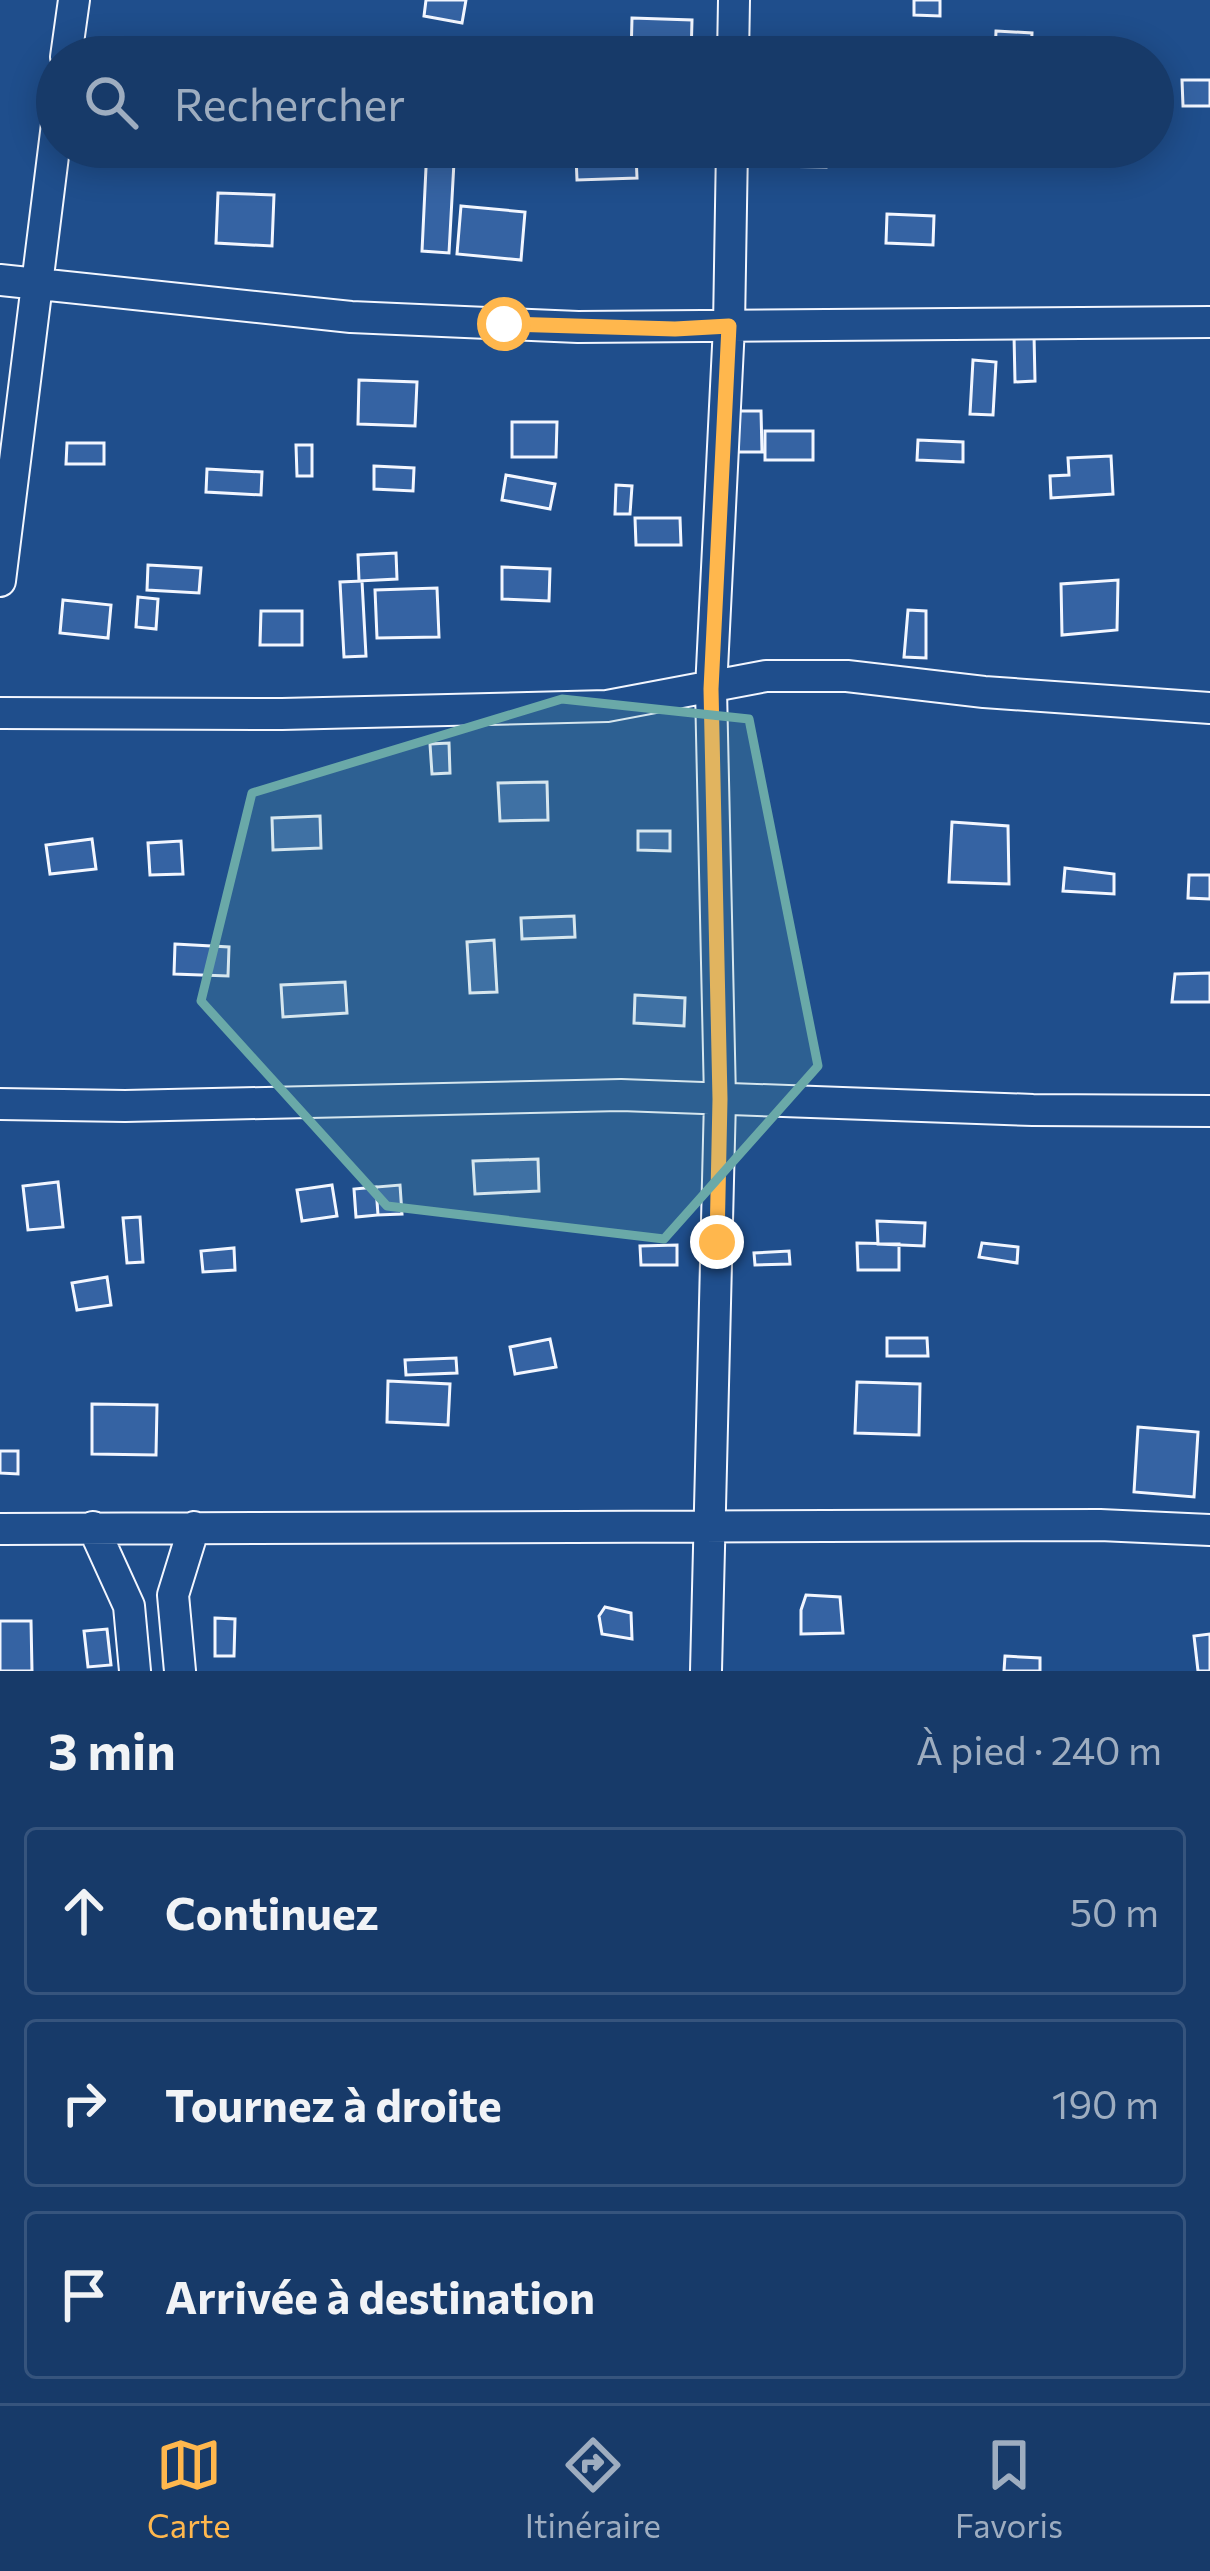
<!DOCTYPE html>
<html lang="fr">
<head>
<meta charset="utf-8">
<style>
  :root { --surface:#173a69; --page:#20416f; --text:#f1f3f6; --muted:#9eadc0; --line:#36547d; --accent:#ffb74d }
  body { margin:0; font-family:Commissioner,sans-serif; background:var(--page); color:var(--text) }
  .stop { position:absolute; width:36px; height:36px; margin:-27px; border:9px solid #ffb74d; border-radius:50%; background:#fff }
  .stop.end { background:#ffb74d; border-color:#fff; box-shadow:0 3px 12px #0008 }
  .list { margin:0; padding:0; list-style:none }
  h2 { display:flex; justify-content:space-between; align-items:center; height:156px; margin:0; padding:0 48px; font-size:51px }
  h2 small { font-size:39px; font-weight:400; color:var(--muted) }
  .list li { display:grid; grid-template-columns:78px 1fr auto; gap:36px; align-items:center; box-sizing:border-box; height:168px; margin:0 24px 24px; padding:0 24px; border:3px solid var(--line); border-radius:12px }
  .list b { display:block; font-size:45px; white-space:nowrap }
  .list em { font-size:39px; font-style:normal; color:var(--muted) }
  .icon { flex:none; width:66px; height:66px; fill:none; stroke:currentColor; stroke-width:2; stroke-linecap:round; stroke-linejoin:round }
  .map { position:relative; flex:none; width:1210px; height:1671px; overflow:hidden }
  .search { position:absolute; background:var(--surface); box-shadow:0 6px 30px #0003; left:36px; right:36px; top:36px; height:132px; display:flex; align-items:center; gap:30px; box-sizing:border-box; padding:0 42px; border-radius:66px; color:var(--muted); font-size:45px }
  .sheet { height:732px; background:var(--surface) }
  nav { display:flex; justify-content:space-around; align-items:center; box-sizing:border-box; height:168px; border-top:3px solid var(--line); background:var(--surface); font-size:33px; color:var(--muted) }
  nav a { display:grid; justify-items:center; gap:6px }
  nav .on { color:var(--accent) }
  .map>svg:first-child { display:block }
</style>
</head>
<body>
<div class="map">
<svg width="1210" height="1671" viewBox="0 0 1210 1671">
  <rect width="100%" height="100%" fill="#1f4e8c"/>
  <path fill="#3563a3" stroke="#f2f6ff" stroke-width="3" d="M426,0H466L462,23L424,16Z
    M914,0H940V16L914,15Z
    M632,18L692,20L691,57H631Z
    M996,31L1032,33L1031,57H995Z
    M300,40L354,43L353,57H299Z
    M1182,80H1210V106H1183Z
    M427,147H490L489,165L454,162L449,253L422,251Z
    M770,147H826V167L770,166Z
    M636,154L637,178L577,180L576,156Z
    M218,193L274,195L272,246L216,243Z
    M461,206L525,212L521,260L457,254Z
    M887,214L934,216L933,245L886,243Z
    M1014,335H1034L1035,381L1015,382Z
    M973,360L996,362L993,415L970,414Z
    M359,380L417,382L415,426L358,424Z
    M738,411H761L762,452H738Z
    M512,422H557L556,457H512Z
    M765,431H813V460H765Z
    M918,440L963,442V462L917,460Z
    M67,443H104V464H66Z
    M296,445H312V476H297Z
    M1111,456L1113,494L1051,498L1050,476L1069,475L1068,458Z
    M374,466L414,468L413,491L374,489Z
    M207,469L262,472L261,495L206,492Z
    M506,475L555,484L550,509L502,500Z
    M616,485L632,486L630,514H615Z
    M635,518H680L681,545H636Z
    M396,553L397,579L359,581L358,555Z
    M148,565L201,568L199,593L147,590Z
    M502,567L550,569L549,601L502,599Z
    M1118,580L1117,630L1062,635L1061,584Z
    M362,581L366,656L344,657L340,582Z
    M437,588L439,637L377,638L375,590Z
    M138,597L158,599L156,629L136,627Z
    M63,600L111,605L108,638L60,633Z
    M908,610L926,611V658L904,657Z
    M261,611H302V645H260Z
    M449,743L450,773L432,774L430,744Z
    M547,782L548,820L500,821L498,783Z
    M320,816L321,848L273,850L272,818Z
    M952,822L1008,826L1009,884L949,882Z
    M638,831H670V851L638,850Z
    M92,839L96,869L50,874L46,845Z
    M181,841L183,874L150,875L148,843Z
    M1065,868L1114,874V894L1063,891Z
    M1189,875H1210V899L1188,898Z
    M574,916L575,937L522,939L521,918Z
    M494,940L497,992L470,993L467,942Z
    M175,944L229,947L228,976L174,974Z
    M1210,973V1002H1172L1175,974Z
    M345,982L347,1013L283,1017L281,985Z
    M635,995L685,998L684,1026L634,1023Z
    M538,1159L539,1191L475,1194L473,1161Z
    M58,1182L63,1227L28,1230L23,1186Z
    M332,1185L337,1216L302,1221L297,1190Z
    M400,1185L402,1214L378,1215L376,1187Z
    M376,1187L378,1215L356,1217L354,1189Z
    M140,1217L143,1262L127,1263L123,1218Z
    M877,1221L925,1223L924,1246L878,1244Z
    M857,1243L899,1244V1270H858Z
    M982,1243L1018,1247L1017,1263L979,1257Z
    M677,1245V1265H641L640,1246Z
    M234,1248L235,1270L203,1272L201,1251Z
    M789,1251L790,1264L755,1265L754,1253Z
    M107,1277L111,1305L77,1310L72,1283Z
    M887,1338H927L928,1356H887Z
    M550,1339L556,1367L515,1374L510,1347Z
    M456,1358L457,1373L406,1375L405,1360Z
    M388,1381L450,1384L448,1425L387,1422Z
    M857,1382L920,1384L919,1435L855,1433Z
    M92,1404L157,1405L156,1455L92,1454Z
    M1138,1427L1198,1432L1194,1497L1134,1492Z
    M0,1451H18V1474L0,1473Z
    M806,1595L840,1597L843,1633L801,1634V1610Z
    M605,1607L631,1613L632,1639L602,1634L599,1616Z
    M215,1618L235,1619L234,1656H215Z
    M0,1621H31L32,1671H0Z
    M107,1629L111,1665L88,1667L84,1631Z
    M1210,1634V1671H1198L1194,1636Z
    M1005,1656L1040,1658V1671H1004Z"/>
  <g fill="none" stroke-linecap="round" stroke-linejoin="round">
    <defs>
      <path id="minor" d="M66,57L74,0
        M733,57L734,0
        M0,280L351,317L578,327L1210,322
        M0,581L57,124
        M0,713L282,714L607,706L766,676H847L984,692L1210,708
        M0,1104L125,1106L621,1095L1033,1110L1210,1111
        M93,1527L129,1606L135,1671
        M0,1529L1100,1525L1210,1530
        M180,1671L173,1595L194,1527
        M706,1671L720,1099L711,689L729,326L732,147"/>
    </defs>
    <use href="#minor" stroke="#f2f6ff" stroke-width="34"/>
    <use href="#minor" stroke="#1f4e8c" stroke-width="30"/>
  </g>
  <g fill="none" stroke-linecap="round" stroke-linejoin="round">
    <path stroke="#ffb74d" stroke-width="15" d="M504,324L675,329L729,326L711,689L720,1099L717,1242"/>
  </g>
  <path fill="#6aa9a8" fill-opacity="0.2" stroke="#6aa9a8" stroke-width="9" stroke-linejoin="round" d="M562,699L749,719L818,1066L664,1239L387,1206L201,1001L252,793Z"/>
</svg>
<div class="stop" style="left:504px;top:324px"></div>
<div class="stop end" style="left:717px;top:1242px"></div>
<div class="search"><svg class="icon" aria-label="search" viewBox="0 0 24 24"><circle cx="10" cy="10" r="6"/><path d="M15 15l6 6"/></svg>Rechercher</div>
</div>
<section class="sheet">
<h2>3 min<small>À pied · 240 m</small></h2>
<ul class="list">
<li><svg class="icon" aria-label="ahead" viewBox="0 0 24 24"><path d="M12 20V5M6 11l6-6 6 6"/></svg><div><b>Continuez</b></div><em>50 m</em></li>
<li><svg class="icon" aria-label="right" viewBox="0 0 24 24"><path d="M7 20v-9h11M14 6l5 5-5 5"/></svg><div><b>Tournez à droite</b></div><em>190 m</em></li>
<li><svg class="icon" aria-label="arrive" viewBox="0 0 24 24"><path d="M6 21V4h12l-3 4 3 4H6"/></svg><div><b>Arrivée à destination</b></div></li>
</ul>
</section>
<nav>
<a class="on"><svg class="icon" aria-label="map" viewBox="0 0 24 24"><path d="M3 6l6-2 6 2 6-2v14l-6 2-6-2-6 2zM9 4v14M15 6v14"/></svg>Carte</a>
<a><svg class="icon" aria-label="directions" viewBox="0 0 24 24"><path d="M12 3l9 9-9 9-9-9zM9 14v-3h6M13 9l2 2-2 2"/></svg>Itinéraire</a>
<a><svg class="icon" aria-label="saved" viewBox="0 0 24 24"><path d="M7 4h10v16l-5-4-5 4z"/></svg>Favoris</a>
</nav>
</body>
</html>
